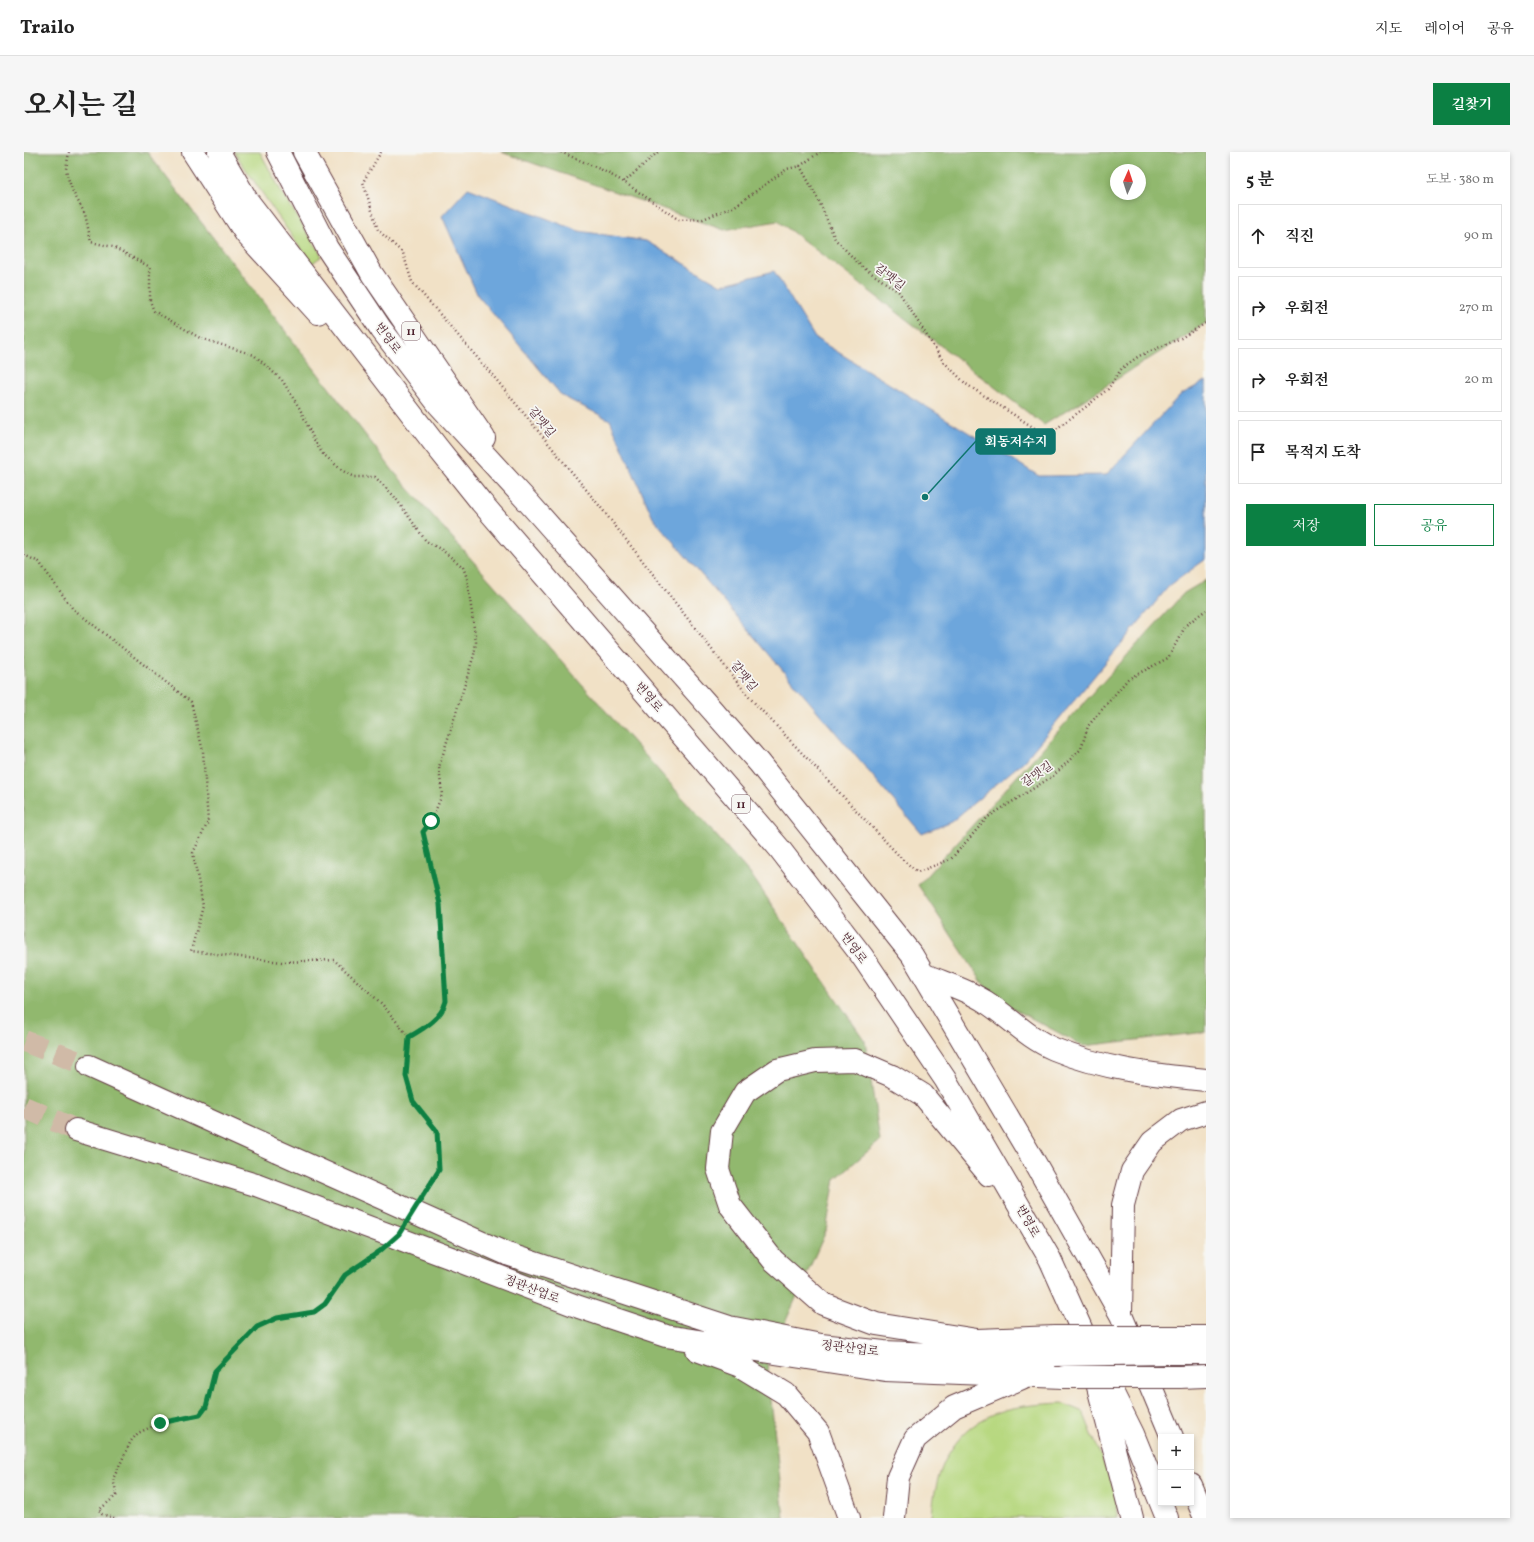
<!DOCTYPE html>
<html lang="ko">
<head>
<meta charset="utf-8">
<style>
  :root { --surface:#fff; --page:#f6f6f6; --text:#222; --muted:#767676; --line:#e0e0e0; --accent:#0b8043 }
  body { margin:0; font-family:Vollkorn,"Noto Serif KR",serif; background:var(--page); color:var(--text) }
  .controls { position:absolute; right:12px; bottom:12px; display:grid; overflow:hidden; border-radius:0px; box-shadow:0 2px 6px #0003 }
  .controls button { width:36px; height:36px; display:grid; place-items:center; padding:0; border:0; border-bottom:1px solid var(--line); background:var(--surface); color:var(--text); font:20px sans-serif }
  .compass { position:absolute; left:1086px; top:12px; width:36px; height:36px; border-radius:50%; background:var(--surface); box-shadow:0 2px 6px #0003; rotate:3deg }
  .stop { position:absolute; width:12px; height:12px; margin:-9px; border:3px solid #0b8043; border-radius:50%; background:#fff }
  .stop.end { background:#0b8043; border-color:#fff; box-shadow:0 1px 4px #0008 }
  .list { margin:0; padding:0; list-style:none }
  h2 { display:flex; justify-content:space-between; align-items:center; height:52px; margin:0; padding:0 16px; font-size:17px }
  h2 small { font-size:13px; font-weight:400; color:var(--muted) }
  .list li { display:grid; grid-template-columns:26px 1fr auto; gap:12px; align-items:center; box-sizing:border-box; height:64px; margin:0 8px 8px; padding:0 8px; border:1px solid var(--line); border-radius:0px }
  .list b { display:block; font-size:15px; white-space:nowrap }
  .list em { font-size:13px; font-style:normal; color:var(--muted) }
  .actions { display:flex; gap:8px; padding:12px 16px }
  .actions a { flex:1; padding:9px 0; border:1px solid var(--accent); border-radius:0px; text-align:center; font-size:14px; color:var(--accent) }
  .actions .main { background:var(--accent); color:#fff }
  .icon { flex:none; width:22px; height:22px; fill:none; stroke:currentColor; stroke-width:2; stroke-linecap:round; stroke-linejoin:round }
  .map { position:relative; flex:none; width:1182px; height:1366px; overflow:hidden; border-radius:0px }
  header { display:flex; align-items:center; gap:24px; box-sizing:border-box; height:56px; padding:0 20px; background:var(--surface); border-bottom:1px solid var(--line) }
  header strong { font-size:19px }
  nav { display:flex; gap:22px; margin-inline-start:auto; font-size:14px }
  .intro { display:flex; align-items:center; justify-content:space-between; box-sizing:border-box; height:96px; padding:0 24px }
  h1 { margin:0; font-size:28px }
  .button { padding:10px 18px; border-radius:0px; background:var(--accent); color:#fff; font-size:14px; font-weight:700 }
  main { display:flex; gap:24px; padding:0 24px }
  aside { flex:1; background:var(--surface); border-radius:0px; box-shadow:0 2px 6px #0003 }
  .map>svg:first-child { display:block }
</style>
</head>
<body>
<header>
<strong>Trailo</strong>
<nav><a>지도</a><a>레이어</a><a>공유</a></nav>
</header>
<div class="intro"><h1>오시는 길</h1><a class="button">길찾기</a></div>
<main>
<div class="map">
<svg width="1182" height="1366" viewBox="0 0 1182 1366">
  <rect width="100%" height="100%" fill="#f6f6f2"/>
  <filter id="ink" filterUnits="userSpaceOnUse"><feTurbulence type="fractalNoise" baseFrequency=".025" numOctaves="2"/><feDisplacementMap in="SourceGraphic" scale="8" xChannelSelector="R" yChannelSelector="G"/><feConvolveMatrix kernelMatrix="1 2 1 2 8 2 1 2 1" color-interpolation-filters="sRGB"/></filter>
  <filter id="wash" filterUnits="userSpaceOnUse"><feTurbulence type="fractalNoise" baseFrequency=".012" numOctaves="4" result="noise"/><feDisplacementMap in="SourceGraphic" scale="16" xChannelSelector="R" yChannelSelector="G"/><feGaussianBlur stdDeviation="0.9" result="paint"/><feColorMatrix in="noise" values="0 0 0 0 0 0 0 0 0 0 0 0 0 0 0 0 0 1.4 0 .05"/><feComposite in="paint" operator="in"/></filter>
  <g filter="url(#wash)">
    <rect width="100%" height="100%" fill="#f1e1c6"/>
    <path fill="#b7d880" stroke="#807c56" d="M210,0H236L257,39L298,104L287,112Z
      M1038,1251L1059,1260L1092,1342L1094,1366H908C910,1317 930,1273 981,1258C999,1253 1019,1252 1038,1251Z"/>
    <path fill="#91b86e" stroke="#6e6c4c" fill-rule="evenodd" d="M0,0H123L370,320L728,724L841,889L856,989L811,1027L802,1079L743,1211L760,1366H0Z
      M477,0H1182V171L1020,273L754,69L700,78ZM1092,18H1116V42H1092Z
      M1182,428V880L1059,894L968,845L894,733L1160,441Z"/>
    <path fill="#6da6dc" stroke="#5c6284" d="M444,36L555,79L622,89L697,133L750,119L791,186L1015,324L1082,323L1156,243L1182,229V407L1145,434L1000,609L927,670L898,682L629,366L586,268L538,244L454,144L418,64Z"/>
  </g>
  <g filter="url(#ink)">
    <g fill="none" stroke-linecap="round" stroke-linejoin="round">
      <path stroke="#d0baa7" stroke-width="22" stroke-dasharray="22 11" stroke-linecap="butt" d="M0,889L65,914
        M0,955L52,978"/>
      <defs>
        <path id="highway" d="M169,0L222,82L294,161
          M195,0L223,48L413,295L457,350L755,696L838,804L921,927L1026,1107L1060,1183L1109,1282L1143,1366
          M254,0L303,96L357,177L415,253L505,351L735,611L888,803L1010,1009L1097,1163L1148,1285
          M280,0L348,122L460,286
          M901,823C920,831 944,838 962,850C985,865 1004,886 1030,897C1078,917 1131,923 1182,928
          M65,914L253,999
          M52,978L232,1033
          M965,1023L899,943L868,924L831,908L791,909L753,918L721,940L698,979L694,1017L706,1053L749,1108L799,1152L852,1172L953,1188L1031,1185
          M483,1102L705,1175L797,1193L860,1200L936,1203H1030
          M427,1106L555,1155L642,1184L861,1218L1040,1225
          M1097,1161L1099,1053L1108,1019L1128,990L1157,968L1182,960
          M1139,1185H1182
          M673,1198L716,1214L762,1242L794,1280L825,1366
          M1146,1201H1182
          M1155,1225L1182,1224
          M1073,1231L1108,1366
          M1167,1333L1181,1366
          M870,1366L874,1325L891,1287L930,1255L998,1226"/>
      </defs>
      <use href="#highway" stroke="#633c42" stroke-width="24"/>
      <path stroke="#633c42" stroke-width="2.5" stroke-dasharray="1 3" stroke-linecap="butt" d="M45,0L42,17L44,26L49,40L61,62L67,90L89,95L126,115V149L130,159L176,186L230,203L258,228L276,257L292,292L299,302L319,319L330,325H351L370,344L402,389L418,398L439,415L443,426L452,490L450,503L415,615L418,643L407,669L399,680L416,752L422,849C418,866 399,877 385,885
        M357,0L339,30L354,78L379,101L388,130L470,225L578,357L725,545L880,709L894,720L927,707L964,665L1029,624L1057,597L1064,574L1104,527L1144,506L1162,473L1182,458
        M537,0L578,18L600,30L655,68L679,67L711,54L763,17L776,14L795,49L811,87L837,114L875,140L919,209L942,232L1015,279L1032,277L1063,254L1084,237L1098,216L1115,204L1157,186L1182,171
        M776,14L796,0
        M600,30L634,0
        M0,403L15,410L48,456L167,550L179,599L184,670L169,701L179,754L167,799L258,810L310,808L358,852L385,885L382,924L389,949L413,979L415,1018L397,1045
        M90,1366L78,1362L75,1358L93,1343L89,1327L107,1289L114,1281L136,1271L176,1263L183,1255L191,1219L233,1175L253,1166L291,1160L301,1152L321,1123L357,1098"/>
      <use href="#highway" stroke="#fff" stroke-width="22"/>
      <defs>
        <path id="highway-bridge" d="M253,999L483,1102
          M232,1033L427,1106
          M1031,1185H1139
          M1030,1203L1146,1201
          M1040,1225H1155"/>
      </defs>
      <use href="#highway-bridge" stroke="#633c42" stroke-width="24" stroke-linecap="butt"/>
      <use href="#highway-bridge" stroke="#fff" stroke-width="22"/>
    </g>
  </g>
  <g fill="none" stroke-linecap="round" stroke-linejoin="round" filter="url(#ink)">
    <path stroke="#0b8043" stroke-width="5" d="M136,1271L176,1263L182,1255L191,1219L233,1175L253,1166L290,1160L301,1152L321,1123L356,1099L375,1082L415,1018L413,979L389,949L382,924L385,885C399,877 418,866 422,849L416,752L399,680L407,669"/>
  </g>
  <g text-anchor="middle" stroke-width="3.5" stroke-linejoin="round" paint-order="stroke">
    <g fill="#f6f6f2" stroke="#7e6067" stroke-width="1">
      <rect x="378" y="170" width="18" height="18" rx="3"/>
      <rect x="708" y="643" width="18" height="18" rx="3"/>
    </g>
    <g font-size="11" font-weight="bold" fill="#4a1f2b">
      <text x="387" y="183">11</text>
      <text x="717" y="656">11</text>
    </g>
    <g font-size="12" fill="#4a1f2b" stroke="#f6f6f2">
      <text transform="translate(866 125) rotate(38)" y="4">갈맷길</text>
      <text transform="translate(364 186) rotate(54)" y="4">번영로</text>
      <text transform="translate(518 270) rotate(51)" y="4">갈맷길</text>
      <text transform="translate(720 524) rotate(52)" y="4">갈맷길</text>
      <text transform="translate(625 545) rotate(49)" y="4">번영로</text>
      <text transform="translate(1013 622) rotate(-35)" y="4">갈맷길</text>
      <text transform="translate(830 796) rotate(54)" y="4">번영로</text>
      <text transform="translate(1004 1069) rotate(61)" y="4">번영로</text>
      <text transform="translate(508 1137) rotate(21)" y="4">정관산업로</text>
      <text transform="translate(826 1196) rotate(7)" y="4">정관산업로</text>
    </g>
  </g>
  <path fill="none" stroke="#0f766e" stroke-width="1.5" d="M901 345L952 289"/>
  <circle fill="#0f766e" stroke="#f6f6f2" stroke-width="1.5" cx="901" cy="345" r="4"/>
  <rect fill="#0f766e" stroke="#0f766e" stroke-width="1.5" x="952" y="277" width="79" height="25" rx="4"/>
  <g font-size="13" text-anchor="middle" font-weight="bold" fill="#fff">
    <text x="992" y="294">회동저수지</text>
  </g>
</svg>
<div class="controls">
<button>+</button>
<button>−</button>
</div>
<svg class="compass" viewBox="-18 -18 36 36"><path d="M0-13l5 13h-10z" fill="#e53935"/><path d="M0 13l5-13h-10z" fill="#767676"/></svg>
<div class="stop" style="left:407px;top:669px"></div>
<div class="stop end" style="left:136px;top:1271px"></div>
</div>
<aside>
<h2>5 분<small>도보 · 380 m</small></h2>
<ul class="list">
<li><svg class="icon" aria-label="ahead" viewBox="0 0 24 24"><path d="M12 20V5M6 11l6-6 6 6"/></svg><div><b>직진</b></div><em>90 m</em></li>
<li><svg class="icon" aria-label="right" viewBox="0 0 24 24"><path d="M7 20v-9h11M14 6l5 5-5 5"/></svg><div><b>우회전</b></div><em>270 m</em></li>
<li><svg class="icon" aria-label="right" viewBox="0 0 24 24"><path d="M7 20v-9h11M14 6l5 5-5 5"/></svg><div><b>우회전</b></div><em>20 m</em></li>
<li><svg class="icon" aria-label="arrive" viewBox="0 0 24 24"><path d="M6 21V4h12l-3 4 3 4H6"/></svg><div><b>목적지 도착</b></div></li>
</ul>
<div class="actions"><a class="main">저장</a><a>공유</a></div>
</aside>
</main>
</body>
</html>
